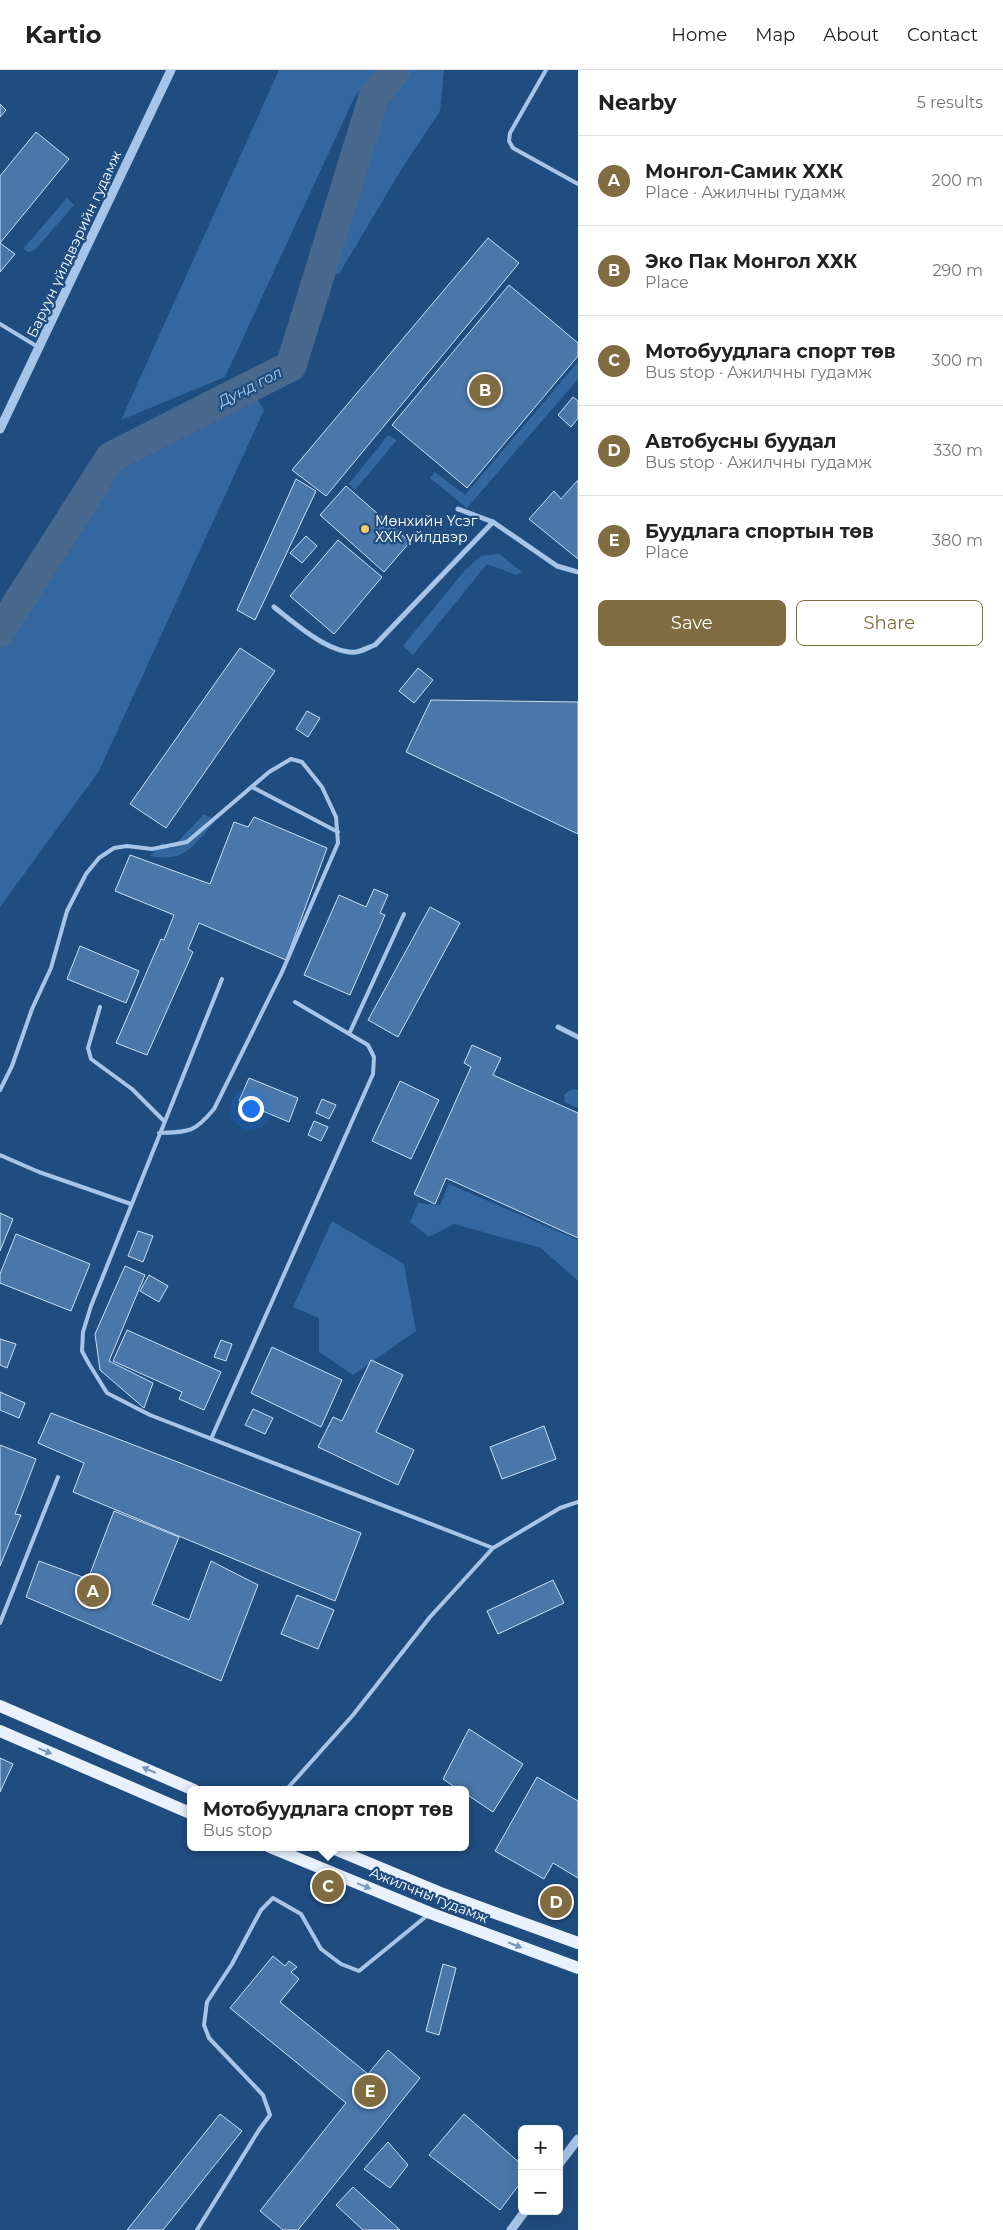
<!DOCTYPE html>
<html lang="en">
<head>
<meta charset="utf-8">
<style>
  :root { --surface:#fff; --page:#f2f2f2; --text:#222; --muted:#767676; --line:#e0e0e0; --accent:#816c41 }
  body { margin:0; font-family:Montserrat,sans-serif; background:var(--page); color:var(--text) }
  .controls { position:absolute; right:15px; bottom:15px; display:grid; overflow:hidden; border-radius:8px; box-shadow:0 5px 20px #0002 }
  .controls button { width:45px; height:45px; display:grid; place-items:center; padding:0; border:0; border-bottom:1px solid var(--line); background:var(--surface); color:var(--text); font:25px sans-serif }
  .you { position:absolute; left:250px; top:1038px; width:18px; height:18px; margin:-12px; border:4px solid #fff; border-radius:50%; background:#1a73e8; box-shadow:0 0 0 8px #1a73e833 }
  .badge { display:grid; place-items:center; width:32px; height:32px; border-radius:50%; background:var(--accent); color:#fff; font-size:16px; font-weight:700 }
  .pin { position:absolute; translate:-50% -50%; border:2px solid #fff; box-shadow:0 1px 5px #0006 }
  .popup { position:absolute; left:187px; top:1716px; width:282px; height:65px; box-sizing:border-box; display:grid; place-content:center; border-radius:8px; background:var(--surface); filter:drop-shadow(0 1px 4px #0005); font-size:16px; white-space:nowrap; color:var(--muted) }
  .popup b { font-size:19px; color:var(--text) }
  .popup::after { content:''; position:absolute; left:50%; top:100%; margin-left:-10px; border:10px solid transparent; border-top-color:var(--surface) }
  .list { margin:0; padding:0; list-style:none }
  h2 { display:flex; justify-content:space-between; align-items:center; height:65px; margin:0; padding:0 20px; font-size:21px }
  h2 small { font-size:16px; font-weight:400; color:var(--muted) }
  .list li { display:grid; grid-template-columns:32px 1fr auto; gap:15px; align-items:center; box-sizing:border-box; height:90px; padding:0 20px; border-top:1px solid var(--line) }
  .list b { display:block; font-size:19px; white-space:nowrap }
  .list p { margin:0; font-size:16px; white-space:nowrap; color:var(--muted) }
  .list em { font-size:16px; font-style:normal; color:var(--muted) }
  .actions { display:flex; gap:10px; padding:15px 20px }
  .actions a { flex:1; padding:11px 0; border:1px solid var(--accent); border-radius:8px; text-align:center; font-size:18px; color:var(--accent) }
  .actions .main { background:var(--accent); color:#fff }
  .map { position:relative; flex:none; width:578px; height:2160px; overflow:hidden }
  header { display:flex; align-items:center; gap:30px; box-sizing:border-box; height:70px; padding:0 25px; background:var(--surface); border-bottom:1px solid var(--line) }
  header strong { font-size:24px }
  nav { display:flex; gap:28px; margin-inline-start:auto; font-size:18px }
  main { display:flex }
  aside { flex:1; background:var(--surface) }
  .map>svg:first-child { display:block }
</style>
</head>
<body>
<header>
<strong>Kartio</strong>
<nav><a>Home</a><a>Map</a><a>About</a><a>Contact</a></nav>
</header>
<main>
<div class="map">
<svg width="578" height="2160" viewBox="0 0 578 2160">
  <rect width="100%" height="100%" fill="#204d80"/>
  <path fill="#34679e" d="M279,0H377L355,26L225,307L121,350Z
    M402,0H444L440,41L404,95L339,204L304,206L377,31Z
    M67,128L74,135L35,180L29,182L23,179Z
    M578,292V309L467,438L430,408L435,402L465,425Z
    M256,327L264,340L99,701L0,837V576L119,391Z
    M388,365L397,370L355,420L349,414Z
    M499,484L522,502L516,505L487,494L413,585L403,576L465,500L481,486Z
    M204,744L215,751C193,775 186,793 150,786L162,773L171,779Z
    M578,1019V1038L565,1032L564,1025L570,1020Z
    M449,1114L578,1170V1211L541,1178L454,1154L429,1167L410,1152L418,1133L440,1135Z
    M332,1151L404,1194L416,1261L353,1305L319,1282V1248L293,1237Z"/>
  <g fill="none" stroke-linecap="round" stroke-linejoin="round">
    <path stroke="#48688d" stroke-width="31" d="M0,561L111,387L291,296L374,27L395,0"/>
  </g>
  <path fill="#4977a9" stroke="#c9dff6" d="M0,34L6,40L0,47Z
    M36,62L69,89L0,173L15,184L0,202V106Z
    M488,168L519,193L326,426L292,400Z
    M509,215L578,273V286L467,418L392,355Z
    M573,327L578,331V348L571,357L558,345Z
    M296,409L316,421L255,550L237,540Z
    M578,410V489L529,449L554,421L561,429Z
    M346,416L410,472L384,502L320,445Z
    M306,466L317,476L302,493L290,483Z
    M338,470L382,507L334,564L290,526Z
    M240,578L275,601L166,758L130,734Z
    M418,598L433,610L414,633L399,621Z
    M431,630L578,632V764L406,682Z
    M307,641L320,648L308,667L296,659Z
    M254,747L327,778L286,890L199,853L188,879L193,882L147,985L116,973L161,869L164,870L174,845L115,821L130,785L210,814L234,752L248,757Z
    M374,819L388,825L380,843L385,845L350,925L304,905L339,825L366,837Z
    M430,837L460,853L398,967L368,950Z
    M80,876L139,901L126,933L67,909Z
    M472,975L501,988L493,1005L578,1043V1168L446,1108L435,1134L414,1124L471,997L464,993Z
    M249,1008L298,1028L289,1052L239,1031Z
    M400,1011L439,1030L411,1089L372,1071Z
    M322,1029L336,1035L329,1049L316,1043Z
    M314,1051L328,1057L321,1071L308,1065Z
    M0,1143L13,1149L0,1181Z
    M138,1161L153,1166L143,1192L128,1186Z
    M16,1164L90,1194L71,1241L0,1213V1204Z
    M125,1196L145,1205L109,1291L153,1313L144,1338L100,1300L95,1264Z
    M149,1205L168,1216L159,1232L140,1221Z
    M127,1260L221,1302L204,1340L179,1329L182,1322L113,1291Z
    M0,1269L16,1274L7,1298L0,1295Z
    M221,1270L232,1274L226,1291L214,1287Z
    M272,1277L342,1310L321,1357L251,1323Z
    M371,1290L403,1305L376,1362L414,1380L398,1415L318,1377L333,1347L342,1351Z
    M0,1322L25,1333L19,1348L0,1340Z
    M253,1339L273,1348L265,1364L245,1355Z
    M51,1343L361,1463L335,1531L73,1422L84,1393L38,1373Z
    M544,1356L556,1389L502,1409L490,1377Z
    M0,1375L36,1389L15,1444L21,1445L0,1496Z
    M114,1441L179,1467L152,1534L189,1550L211,1491L258,1515L221,1611L26,1527L39,1491L88,1509Z
    M553,1510L564,1533L498,1564L487,1541Z
    M297,1525L334,1540L318,1579L281,1564Z
    M469,1659L523,1694L493,1742L466,1724V1720H459L443,1709Z
    M0,1688L13,1694L0,1722Z
    M537,1707L578,1731V1808L553,1793L544,1809L495,1781Z
    M273,1886L285,1896L289,1891L297,1897L291,1902L299,1909L280,1932L368,2004L388,1980L420,2008L298,2160H283L260,2141L346,2033L230,1938Z
    M443,1894L456,1898L439,1965L426,1961Z
    M220,2044L242,2061L163,2160H127Z
    M464,2044L522,2095V2111L500,2140L429,2085Z
    M388,2072L408,2095L390,2118L364,2099Z
    M353,2117L400,2160H363L336,2135Z"/>
  <g fill="none" stroke-linecap="round" stroke-linejoin="round">
    <path stroke="#a6c5e8" stroke-width="4" d="M546,0L510,63L509,71L513,78L578,114
      M0,254L38,277
      M252,717L338,762
      M222,909L91,1236L83,1262L82,1281L89,1294L107,1323L150,1345L493,1478
      M100,937L88,978L91,989L132,1019L164,1051
      M350,962L404,844
      M0,1020L12,996L32,939L51,898L67,841L86,804L99,788L114,778L127,776L152,779L187,772L269,702L291,689L302,692L322,717L336,747L338,773L282,902L214,1039C194,1063 189,1062 159,1063
      M0,1085L39,1102L131,1134
      M211,1369L373,1004L374,987L368,975L295,932
      M0,1553L58,1407
      M286,1720L353,1645L430,1547L493,1478L560,1438L578,1432
      M197,2160L259,2060L270,2045L263,2025L209,1968L204,1955L207,1932L232,1894L261,1840L273,1828L301,1844L321,1879L341,1894L359,1901L429,1844"/>
    <path stroke="#a6c5e8" stroke-width="5" d="M458,439L493,452L557,496L578,502
      M274,537C293,552 330,585 356,582C362,581 369,577 375,575L493,452
      M558,957L578,967"/>
    <path stroke="#a6c5e8" stroke-width="9" d="M0,359L171,0
      M559,2094L578,2069
      M511,2160L525,2141"/>
    <path stroke="#e8f1fd" stroke-width="12" d="M0,1636L194,1720
      M0,1661L190,1743
      M270,1777L430,1843L578,1898
      M330,1777L443,1824L578,1873"/>
  </g>
  <defs><path id="oneway-solid" d="M-6-.8H1V-3.2L6.5 0L1 3.2V.8H-6Z" transform="scale(1.25)"/></defs>
  <g fill="#7a97b8">
    <use href="#oneway-solid" transform="translate(45 1681) rotate(23)"/>
    <use href="#oneway-solid" transform="translate(149 1700) rotate(-157)"/>
    <use href="#oneway-solid" transform="translate(364 1816) rotate(22)"/>
    <use href="#oneway-solid" transform="translate(515 1875) rotate(21)"/>
  </g>
  <circle fill="#f5c766" stroke="#204d80" stroke-width="2" cx="365" cy="459" r="5"/>
  <g text-anchor="middle" stroke-width="4.5" stroke-linejoin="round" paint-order="stroke">
    <g font-size="14" fill="#fff" stroke="#204d80">
      <text transform="translate(74 174) rotate(-65)" y="5">Баруун үйлдвэрийн гудамж</text>
      <text transform="translate(429 1825) rotate(22)" y="5">Ажилчны гудамж</text>
    </g>
    <g font-size="14" fill="#fff" stroke="#204d80" text-anchor="start">
      <text x="375" y="456">Мөнхийн Үсэг<tspan x="375" dy="16">ХХК үйлдвэр</tspan></text>
    </g>
    <g font-size="15" font-style="italic" fill="#b1cfef" stroke="#204d80">
      <text transform="translate(250 317) rotate(-27)" y="5">Дунд гол</text>
    </g>
  </g>
</svg>
<div class="controls">
<button>+</button>
<button>−</button>
</div>
<div class="you"></div>
<div class="pin badge" style="left:93px;top:1521px">A</div>
<div class="pin badge" style="left:485px;top:320px">B</div>
<div class="pin badge" style="left:328px;top:1816px">C</div>
<div class="popup"><b>Мотобуудлага спорт төв</b>Bus stop</div>
<div class="pin badge" style="left:556px;top:1832px">D</div>
<div class="pin badge" style="left:370px;top:2021px">E</div>
</div>
<aside>
<h2>Nearby<small>5 results</small></h2>
<ul class="list">
<li><span class="badge">A</span><div><b>Монгол-Самик ХХК</b><p>Place · Ажилчны гудамж</p></div><em>200 m</em></li>
<li><span class="badge">B</span><div><b>Эко Пак Монгол ХХК</b><p>Place</p></div><em>290 m</em></li>
<li><span class="badge">C</span><div><b>Мотобуудлага спорт төв</b><p>Bus stop · Ажилчны гудамж</p></div><em>300 m</em></li>
<li><span class="badge">D</span><div><b>Автобусны буудал</b><p>Bus stop · Ажилчны гудамж</p></div><em>330 m</em></li>
<li><span class="badge">E</span><div><b>Буудлага спортын төв</b><p>Place</p></div><em>380 m</em></li>
</ul>
<div class="actions"><a class="main">Save</a><a>Share</a></div>
</aside>
</main>
</body>
</html>
